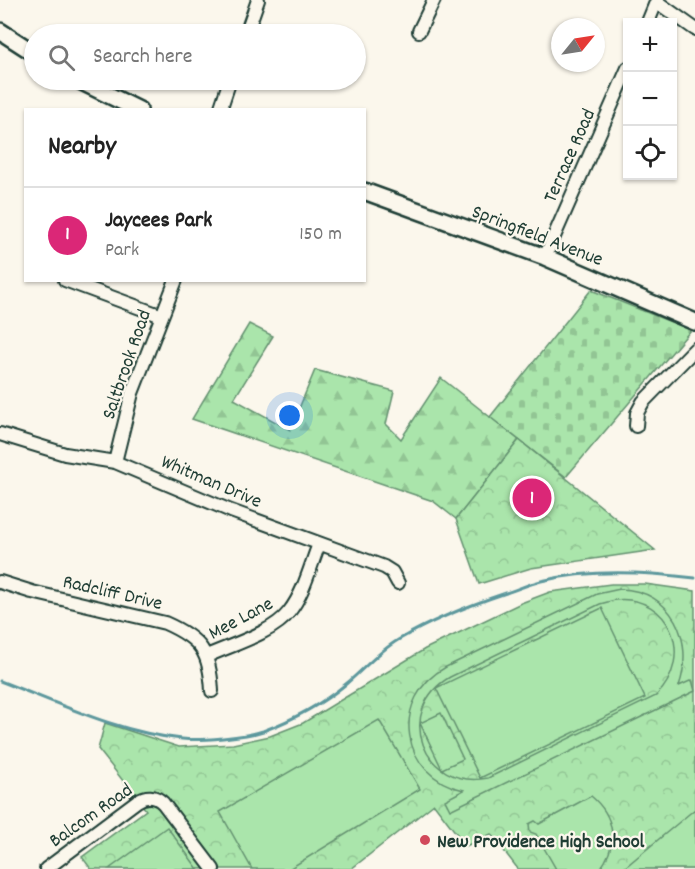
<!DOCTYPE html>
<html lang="en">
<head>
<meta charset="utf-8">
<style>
  :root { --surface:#fff; --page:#f2f2f2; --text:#222; --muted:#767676; --line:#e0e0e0; --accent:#db2777 }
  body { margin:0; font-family:Dekko,sans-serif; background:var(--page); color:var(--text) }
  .controls { position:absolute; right:18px; top:18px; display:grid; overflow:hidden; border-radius:0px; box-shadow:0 2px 4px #0004 }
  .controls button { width:54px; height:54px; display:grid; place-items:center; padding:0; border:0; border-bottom:2px solid var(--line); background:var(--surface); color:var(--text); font:30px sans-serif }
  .compass { position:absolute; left:551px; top:18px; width:54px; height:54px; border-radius:50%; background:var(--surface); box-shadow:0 2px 4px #0004; rotate:60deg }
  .you { position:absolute; left:290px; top:416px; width:21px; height:21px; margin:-15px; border:4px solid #fff; border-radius:50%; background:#1a73e8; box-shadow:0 0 0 9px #1a73e833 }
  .badge { display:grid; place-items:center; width:39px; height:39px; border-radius:50%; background:var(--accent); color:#fff; font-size:20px; font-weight:700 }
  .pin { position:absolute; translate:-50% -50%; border:3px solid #fff; box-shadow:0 2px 6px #0006 }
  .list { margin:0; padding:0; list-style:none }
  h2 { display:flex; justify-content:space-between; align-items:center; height:78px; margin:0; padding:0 24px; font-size:26px }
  h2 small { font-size:20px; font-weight:400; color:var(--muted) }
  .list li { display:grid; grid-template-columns:39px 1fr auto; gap:18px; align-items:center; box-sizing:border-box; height:96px; padding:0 24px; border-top:2px solid var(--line) }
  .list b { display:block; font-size:22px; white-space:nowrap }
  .list p { margin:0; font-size:20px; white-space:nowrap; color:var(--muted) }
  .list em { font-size:20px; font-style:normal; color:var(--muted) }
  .icon { flex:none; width:33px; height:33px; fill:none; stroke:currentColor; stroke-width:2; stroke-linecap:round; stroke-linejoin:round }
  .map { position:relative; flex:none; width:695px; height:869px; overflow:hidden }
  .search { position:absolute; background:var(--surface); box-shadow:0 2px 4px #0004; left:24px; top:24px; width:342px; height:66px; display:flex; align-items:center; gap:15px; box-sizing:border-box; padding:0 21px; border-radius:33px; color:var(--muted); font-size:22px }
  .panel { position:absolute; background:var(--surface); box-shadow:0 2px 4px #0004; left:24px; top:108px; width:342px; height:174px; border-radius:0px }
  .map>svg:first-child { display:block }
</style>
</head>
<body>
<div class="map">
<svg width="695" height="869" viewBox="0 0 695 869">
  <defs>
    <pattern id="forest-firs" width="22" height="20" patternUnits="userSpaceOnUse" patternTransform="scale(1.5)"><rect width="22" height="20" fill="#aae5ab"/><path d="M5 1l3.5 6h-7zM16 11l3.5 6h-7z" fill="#92c594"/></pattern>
    <pattern id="cemetery-stones" width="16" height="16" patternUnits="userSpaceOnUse" patternTransform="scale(1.5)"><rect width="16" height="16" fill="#aae5ab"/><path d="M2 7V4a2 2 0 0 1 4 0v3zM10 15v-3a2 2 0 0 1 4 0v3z" fill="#92c594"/></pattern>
    <pattern id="park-crowns" width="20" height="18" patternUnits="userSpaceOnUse" patternTransform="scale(1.5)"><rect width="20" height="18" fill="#aae5ab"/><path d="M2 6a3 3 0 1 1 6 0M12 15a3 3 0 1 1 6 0" fill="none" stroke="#92c594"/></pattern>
  </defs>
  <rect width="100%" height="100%" fill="#fbf7ec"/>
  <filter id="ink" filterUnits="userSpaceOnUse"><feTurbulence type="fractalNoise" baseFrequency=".0167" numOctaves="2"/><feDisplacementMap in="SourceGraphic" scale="12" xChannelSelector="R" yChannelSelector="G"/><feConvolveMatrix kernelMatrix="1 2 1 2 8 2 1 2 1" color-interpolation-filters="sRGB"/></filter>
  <g filter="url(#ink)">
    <path fill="url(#forest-firs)" stroke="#649170" stroke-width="1.5" d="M249,324L273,336L234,399L290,430L315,370L394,391L386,424L401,439L441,378L519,440L456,519L433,501L192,419Z"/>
    <path fill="url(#cemetery-stones)" stroke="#649170" stroke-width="1.5" d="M591,290L691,330L566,477L490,417Z"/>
    <path fill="url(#park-crowns)" stroke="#649170" stroke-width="1.5" d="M519,440L655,550L531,568L479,584L456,519Z
      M611,584H645L695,591V869H518L491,834L466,846L434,804L351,869H91L82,857L146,810L98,749L105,723L179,747L233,744L270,736L303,723L425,649L521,603L550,592Z"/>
    <path fill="#aae5ab" stroke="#649170" stroke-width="1.5" fill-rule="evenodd" d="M620,589C672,590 695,640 679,686L692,680L695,691L450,810L445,800L464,790C400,777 389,698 446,667L597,594ZM615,600C671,594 695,658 656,696L488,778C423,791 393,710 450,677L600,604Z
      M602,608L645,698L480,778L436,688Z
      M441,713L463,759L442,769L420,723Z
      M379,720L420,789L289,869H252L220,812Z
      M591,796C615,816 619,844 600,869H556L536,834L530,832L529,824L535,821L539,824Z
      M695,809V869H623Z
      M167,827L198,869H109Z"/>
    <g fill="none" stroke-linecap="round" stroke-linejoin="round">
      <path stroke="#5d989d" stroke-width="3" d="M0,681C58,703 119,733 182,739C201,741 245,737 263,731C292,720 322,704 346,684C364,669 378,652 398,640C432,620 470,605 506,593C518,589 529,584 541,581C591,569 644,572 695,578"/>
      <defs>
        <path id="minor" d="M657,2L695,29
          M648,22L657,0
          M419,31L434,0
          M246,34L258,0
          M220,110L230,80
          M545,257L628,68
          M65,280L162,316
          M636,426L637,413L643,402L695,349
          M0,434L65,454L115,462L231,511L384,567L392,572L398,583
          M115,462L132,393L176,280
          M0,582L32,592L165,623C201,639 210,652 212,691
          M207,656C231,645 273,633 289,612C304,593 310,567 319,544
          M46,869L137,801C146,795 155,795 163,803L213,869"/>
        <path id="major" d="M0,31L34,53
          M78,80L139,110
          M364,191L545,257L695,322"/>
      </defs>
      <use href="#minor" stroke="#1f3d34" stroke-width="16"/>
      <use href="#major" stroke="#1f3d34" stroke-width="20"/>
      <use href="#minor" stroke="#fbf7ec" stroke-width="12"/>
      <use href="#major" stroke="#fbf7ec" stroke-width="15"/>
    </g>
  </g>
  <circle fill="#d1495b" stroke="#fbf7ec" stroke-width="2" cx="425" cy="840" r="6"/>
  <g text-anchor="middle" stroke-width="4.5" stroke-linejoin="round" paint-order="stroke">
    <g font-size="20" fill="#1f3d34" stroke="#fbf7ec">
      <text transform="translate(568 155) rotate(-66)" y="7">Terrace Road</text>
      <text transform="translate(538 234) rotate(21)" y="7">Springfield Avenue</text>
      <text transform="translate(125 364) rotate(-71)" y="7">Saltbrook Road</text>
      <text transform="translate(212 480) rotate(23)" y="7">Whitman Drive</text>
      <text transform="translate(113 591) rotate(13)" y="7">Radcliff Drive</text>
      <text transform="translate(240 617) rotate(-28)" y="7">Mee Lane</text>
      <text transform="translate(90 814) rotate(-35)" y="7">Balcom Road</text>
    </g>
    <g font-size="20" font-weight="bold" fill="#1f3d34" stroke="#fbf7ec" text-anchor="start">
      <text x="437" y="847">New Providence High School</text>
    </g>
  </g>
</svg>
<div class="controls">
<button>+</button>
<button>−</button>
<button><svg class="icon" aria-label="locate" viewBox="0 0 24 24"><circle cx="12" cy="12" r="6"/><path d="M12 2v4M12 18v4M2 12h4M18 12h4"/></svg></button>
</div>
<svg class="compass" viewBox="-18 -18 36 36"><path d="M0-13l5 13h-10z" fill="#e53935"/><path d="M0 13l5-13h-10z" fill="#767676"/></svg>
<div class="you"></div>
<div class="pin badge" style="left:532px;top:498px">1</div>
<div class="search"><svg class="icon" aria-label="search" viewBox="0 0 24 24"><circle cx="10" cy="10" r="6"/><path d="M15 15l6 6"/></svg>Search here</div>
<section class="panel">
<h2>Nearby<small></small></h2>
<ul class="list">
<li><span class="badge">1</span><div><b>Jaycees Park</b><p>Park</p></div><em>150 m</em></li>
</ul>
</section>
</div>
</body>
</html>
